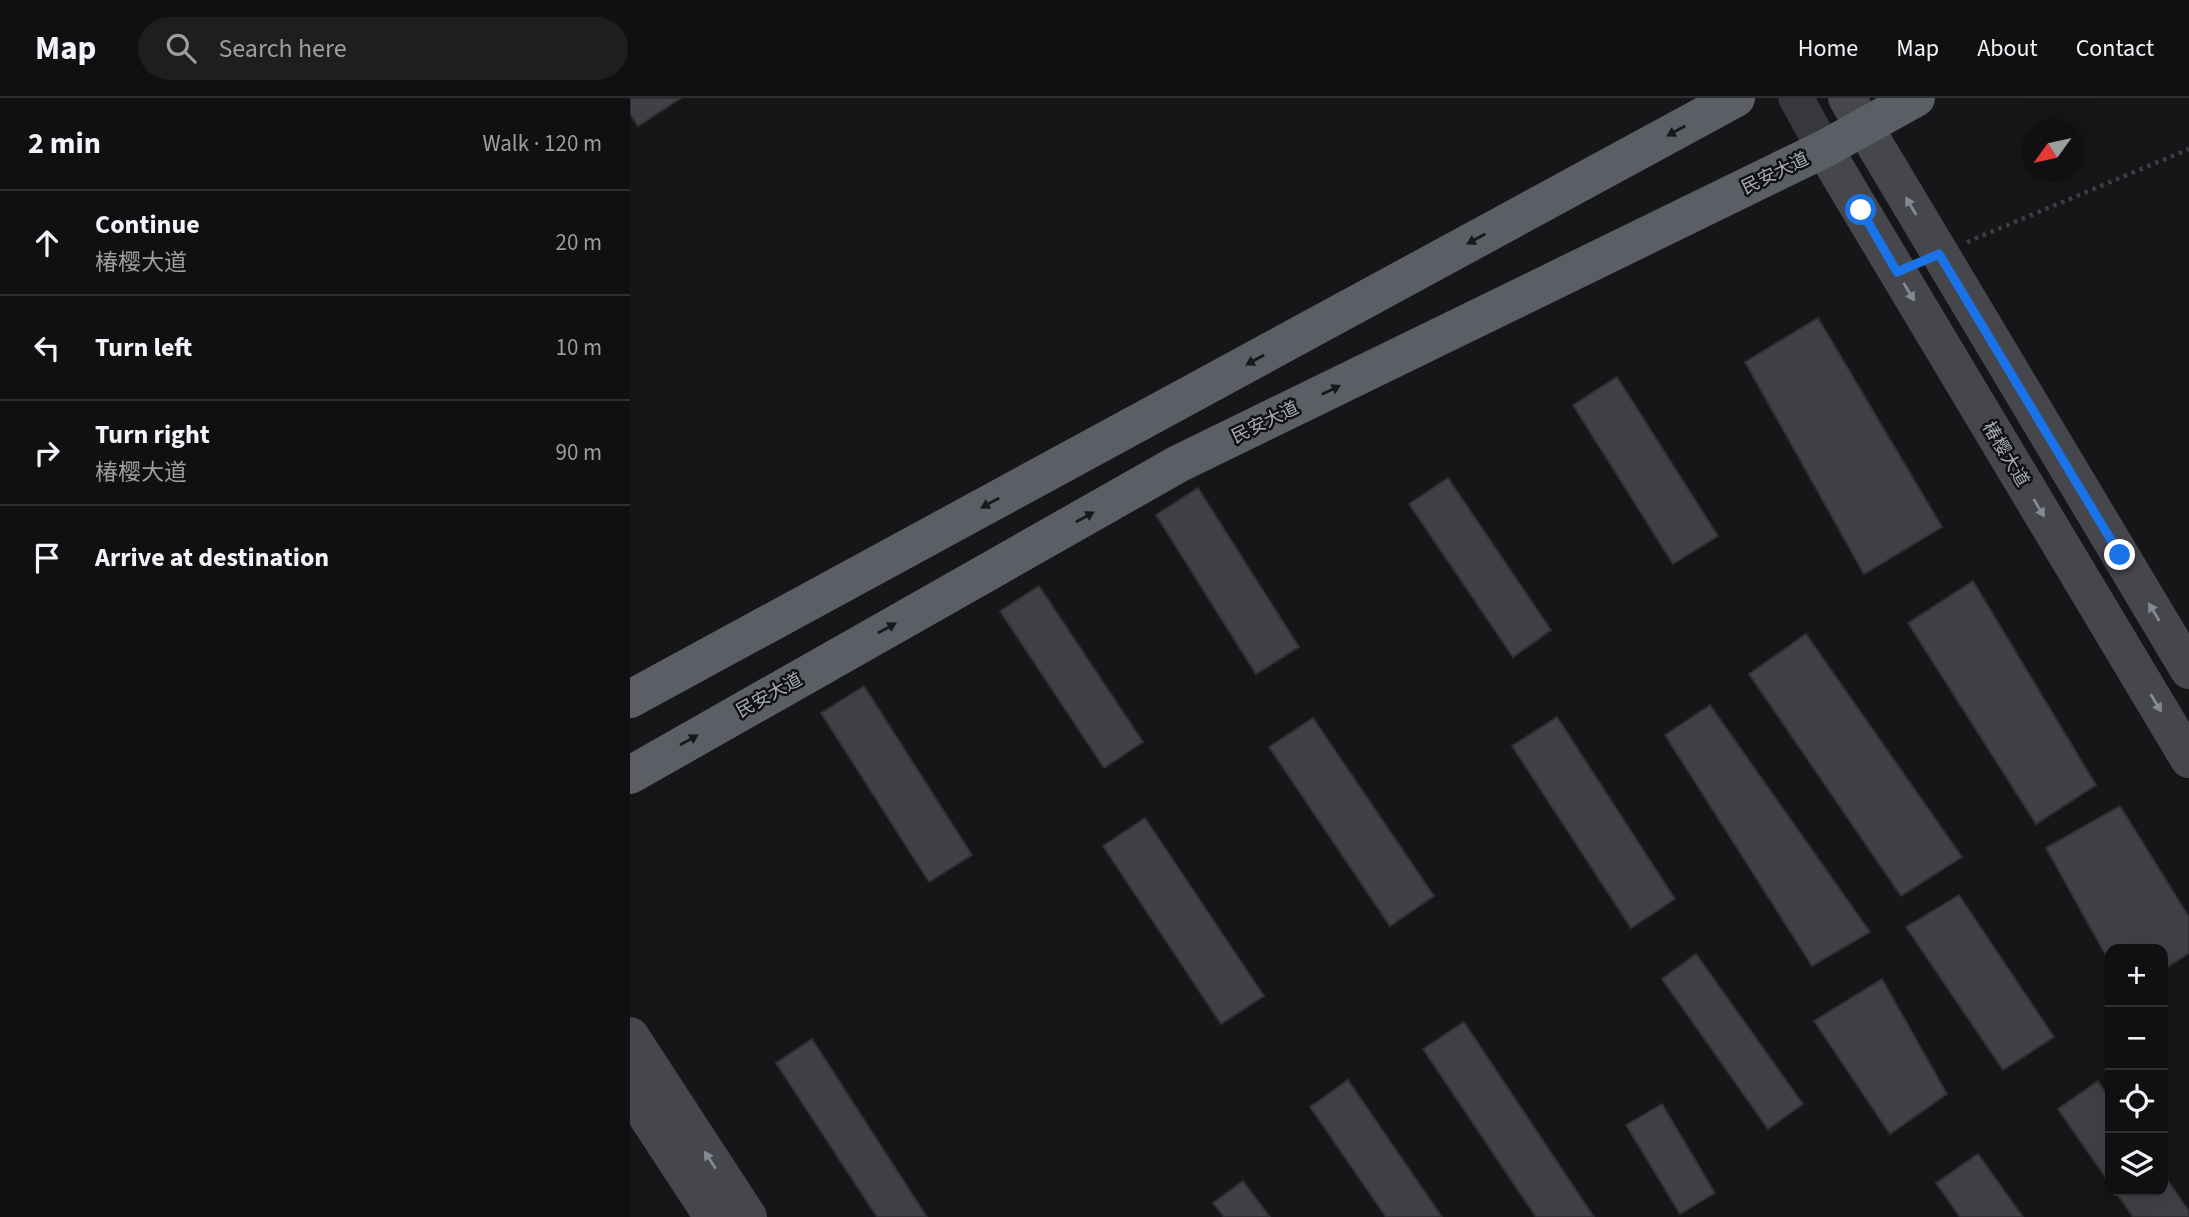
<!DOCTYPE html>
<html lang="en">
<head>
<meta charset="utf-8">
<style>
  :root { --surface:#101012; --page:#1e1e20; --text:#f1f3f6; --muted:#9c9d9f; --line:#303032 }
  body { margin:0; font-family:"Source Sans 3","Noto Sans SC",sans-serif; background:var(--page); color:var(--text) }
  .controls { position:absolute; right:21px; bottom:21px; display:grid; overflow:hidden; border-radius:14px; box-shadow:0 7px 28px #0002 }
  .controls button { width:63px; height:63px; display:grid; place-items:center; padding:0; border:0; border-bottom:2px solid var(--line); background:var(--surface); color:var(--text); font:35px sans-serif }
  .compass { position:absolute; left:1391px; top:21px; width:63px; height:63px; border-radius:50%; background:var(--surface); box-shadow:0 7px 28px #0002; rotate:237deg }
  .stop { position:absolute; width:21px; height:21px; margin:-16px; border:5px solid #1a73e8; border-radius:50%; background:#fff }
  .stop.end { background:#1a73e8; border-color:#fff; box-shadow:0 2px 7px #0008 }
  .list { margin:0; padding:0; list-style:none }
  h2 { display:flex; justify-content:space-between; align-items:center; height:91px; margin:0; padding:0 28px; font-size:30px }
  h2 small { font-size:23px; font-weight:400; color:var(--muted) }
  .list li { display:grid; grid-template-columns:46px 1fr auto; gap:21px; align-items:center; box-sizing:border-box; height:105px; padding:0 28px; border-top:2px solid var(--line) }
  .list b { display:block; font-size:26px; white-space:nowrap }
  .list p { margin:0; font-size:23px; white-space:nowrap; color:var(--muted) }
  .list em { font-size:23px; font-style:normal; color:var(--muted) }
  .icon { flex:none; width:38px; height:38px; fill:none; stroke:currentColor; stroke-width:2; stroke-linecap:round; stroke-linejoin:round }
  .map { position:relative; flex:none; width:1559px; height:1119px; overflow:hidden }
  header { display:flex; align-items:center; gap:42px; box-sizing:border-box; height:98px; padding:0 35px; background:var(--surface); border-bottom:2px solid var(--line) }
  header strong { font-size:33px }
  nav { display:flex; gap:38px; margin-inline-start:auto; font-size:24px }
  .search { width:490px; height:63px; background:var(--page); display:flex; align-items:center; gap:18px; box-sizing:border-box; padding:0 24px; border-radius:38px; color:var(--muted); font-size:26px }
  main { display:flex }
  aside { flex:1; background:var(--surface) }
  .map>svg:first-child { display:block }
</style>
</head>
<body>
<header>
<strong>Map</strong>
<div class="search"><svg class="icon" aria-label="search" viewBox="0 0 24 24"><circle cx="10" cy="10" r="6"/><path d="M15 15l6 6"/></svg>Search here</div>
<nav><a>Home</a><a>Map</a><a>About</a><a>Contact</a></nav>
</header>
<main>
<aside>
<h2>2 min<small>Walk · 120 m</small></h2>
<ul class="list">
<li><svg class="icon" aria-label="ahead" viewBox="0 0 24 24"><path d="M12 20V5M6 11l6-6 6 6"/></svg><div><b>Continue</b><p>椿樱大道</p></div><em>20 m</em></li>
<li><svg class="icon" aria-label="left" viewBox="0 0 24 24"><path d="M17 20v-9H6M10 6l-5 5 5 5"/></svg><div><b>Turn left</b></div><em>10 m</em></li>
<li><svg class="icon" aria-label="right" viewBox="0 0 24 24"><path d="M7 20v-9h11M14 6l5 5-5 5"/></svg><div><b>Turn right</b><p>椿樱大道</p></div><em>90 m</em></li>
<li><svg class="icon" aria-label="arrive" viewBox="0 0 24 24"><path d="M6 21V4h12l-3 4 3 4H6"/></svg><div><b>Arrive at destination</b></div></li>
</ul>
</aside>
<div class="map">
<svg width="1559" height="1119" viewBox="0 0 1559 1119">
  <rect width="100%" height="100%" fill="#161618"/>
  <path fill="#404145" stroke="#303034" stroke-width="2" d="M0,0H51L8,28L0,16Z
    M1188,220L1312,429L1234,476L1115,264Z
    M987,279L1088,438L1043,466L943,307Z
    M818,380L921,532L883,559L779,406Z
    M568,390L669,549L626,576L526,417Z
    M1343,483L1466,687L1406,726L1278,525Z
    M409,488L513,644L474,670L370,513Z
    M1176,536L1332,759L1271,798L1119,576Z
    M234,588L342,757L299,784L191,615Z
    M1080,607L1240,834L1182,868L1035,637Z
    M927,619L1045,801L1001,830L882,648Z
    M683,620L804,798L760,828L639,649Z
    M1490,708L1559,819V855L1533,872V851H1480V865L1416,750Z
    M515,720L634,898L591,926L473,748Z
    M1329,797L1424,939L1373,972L1276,829Z
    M1066,856L1173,1006L1138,1031L1032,881Z
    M1252,881L1317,996L1260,1036L1184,923Z
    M834,924L964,1119H906L793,951Z
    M182,941L297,1119H247L146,965Z
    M718,982L812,1119H756L680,1009Z
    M1468,983L1480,1001V1086L1428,1011Z
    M1032,1006L1085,1095L1050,1116L996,1027Z
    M1348,1056L1393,1119H1330L1306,1085Z
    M1533,1076L1559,1113V1119H1503L1485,1093H1533Z
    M613,1083L640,1119H594L583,1105Z"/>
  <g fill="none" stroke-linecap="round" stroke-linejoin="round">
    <path stroke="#3d3f44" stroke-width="4.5" stroke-dasharray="3.5 5" stroke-linecap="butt" d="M1337,144L1559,51"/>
    <path stroke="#37383d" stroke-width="35" d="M1166,0L1194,51"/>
    <path stroke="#45474d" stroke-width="38" d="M1217,0L1559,572
      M1194,51L1559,661
      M0,938L118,1119
      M0,992L83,1119"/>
    <path stroke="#5b5e65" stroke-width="38" d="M0,601L1106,0
      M0,677L548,366L1194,51L1286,0"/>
  </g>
  <defs><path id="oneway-solid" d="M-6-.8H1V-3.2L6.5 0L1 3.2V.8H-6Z" transform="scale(1.75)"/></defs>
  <g fill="#18191b">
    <use href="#oneway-solid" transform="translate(1046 33) rotate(151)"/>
    <use href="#oneway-solid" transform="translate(846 141) rotate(151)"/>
    <use href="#oneway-solid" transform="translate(625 262) rotate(151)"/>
    <use href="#oneway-solid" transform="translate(701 292) rotate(-26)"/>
    <use href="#oneway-solid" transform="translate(360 405) rotate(151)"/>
    <use href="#oneway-solid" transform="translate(455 419) rotate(-29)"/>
    <use href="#oneway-solid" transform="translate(257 530) rotate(-29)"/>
    <use href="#oneway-solid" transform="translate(59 642) rotate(-29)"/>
  </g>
  <g fill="#858993">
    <use href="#oneway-solid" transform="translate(1281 108) rotate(-120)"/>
    <use href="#oneway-solid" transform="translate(1279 194) rotate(59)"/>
    <use href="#oneway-solid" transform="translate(1409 410) rotate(59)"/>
    <use href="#oneway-solid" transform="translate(1524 514) rotate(-121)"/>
    <use href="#oneway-solid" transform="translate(1526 605) rotate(59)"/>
    <use href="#oneway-solid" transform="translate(80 1062) rotate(-123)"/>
  </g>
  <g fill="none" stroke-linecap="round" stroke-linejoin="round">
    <path stroke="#1a73e8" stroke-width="9" d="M1231,112L1267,174L1309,156L1490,457"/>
  </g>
  <g text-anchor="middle" stroke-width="5" stroke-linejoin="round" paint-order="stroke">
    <g font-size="18" fill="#a8adb8" stroke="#111113">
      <text transform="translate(1145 75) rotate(-26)" y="6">民安大道</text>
      <text transform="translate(635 324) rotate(-26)" y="6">民安大道</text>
      <text transform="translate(1376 356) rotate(59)" y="6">椿樱大道</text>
      <text transform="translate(139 597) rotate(-29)" y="6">民安大道</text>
    </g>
  </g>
</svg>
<div class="controls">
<button>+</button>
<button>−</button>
<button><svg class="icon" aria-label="locate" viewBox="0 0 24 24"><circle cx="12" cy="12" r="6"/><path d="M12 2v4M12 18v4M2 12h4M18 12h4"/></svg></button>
<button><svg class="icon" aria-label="layers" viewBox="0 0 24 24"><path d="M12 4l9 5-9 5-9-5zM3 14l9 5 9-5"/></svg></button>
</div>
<svg class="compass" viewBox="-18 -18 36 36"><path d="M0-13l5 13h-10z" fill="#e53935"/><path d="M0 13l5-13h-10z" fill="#9c9d9f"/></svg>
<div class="stop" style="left:1231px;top:112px"></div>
<div class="stop end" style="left:1490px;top:457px"></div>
</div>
</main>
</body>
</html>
